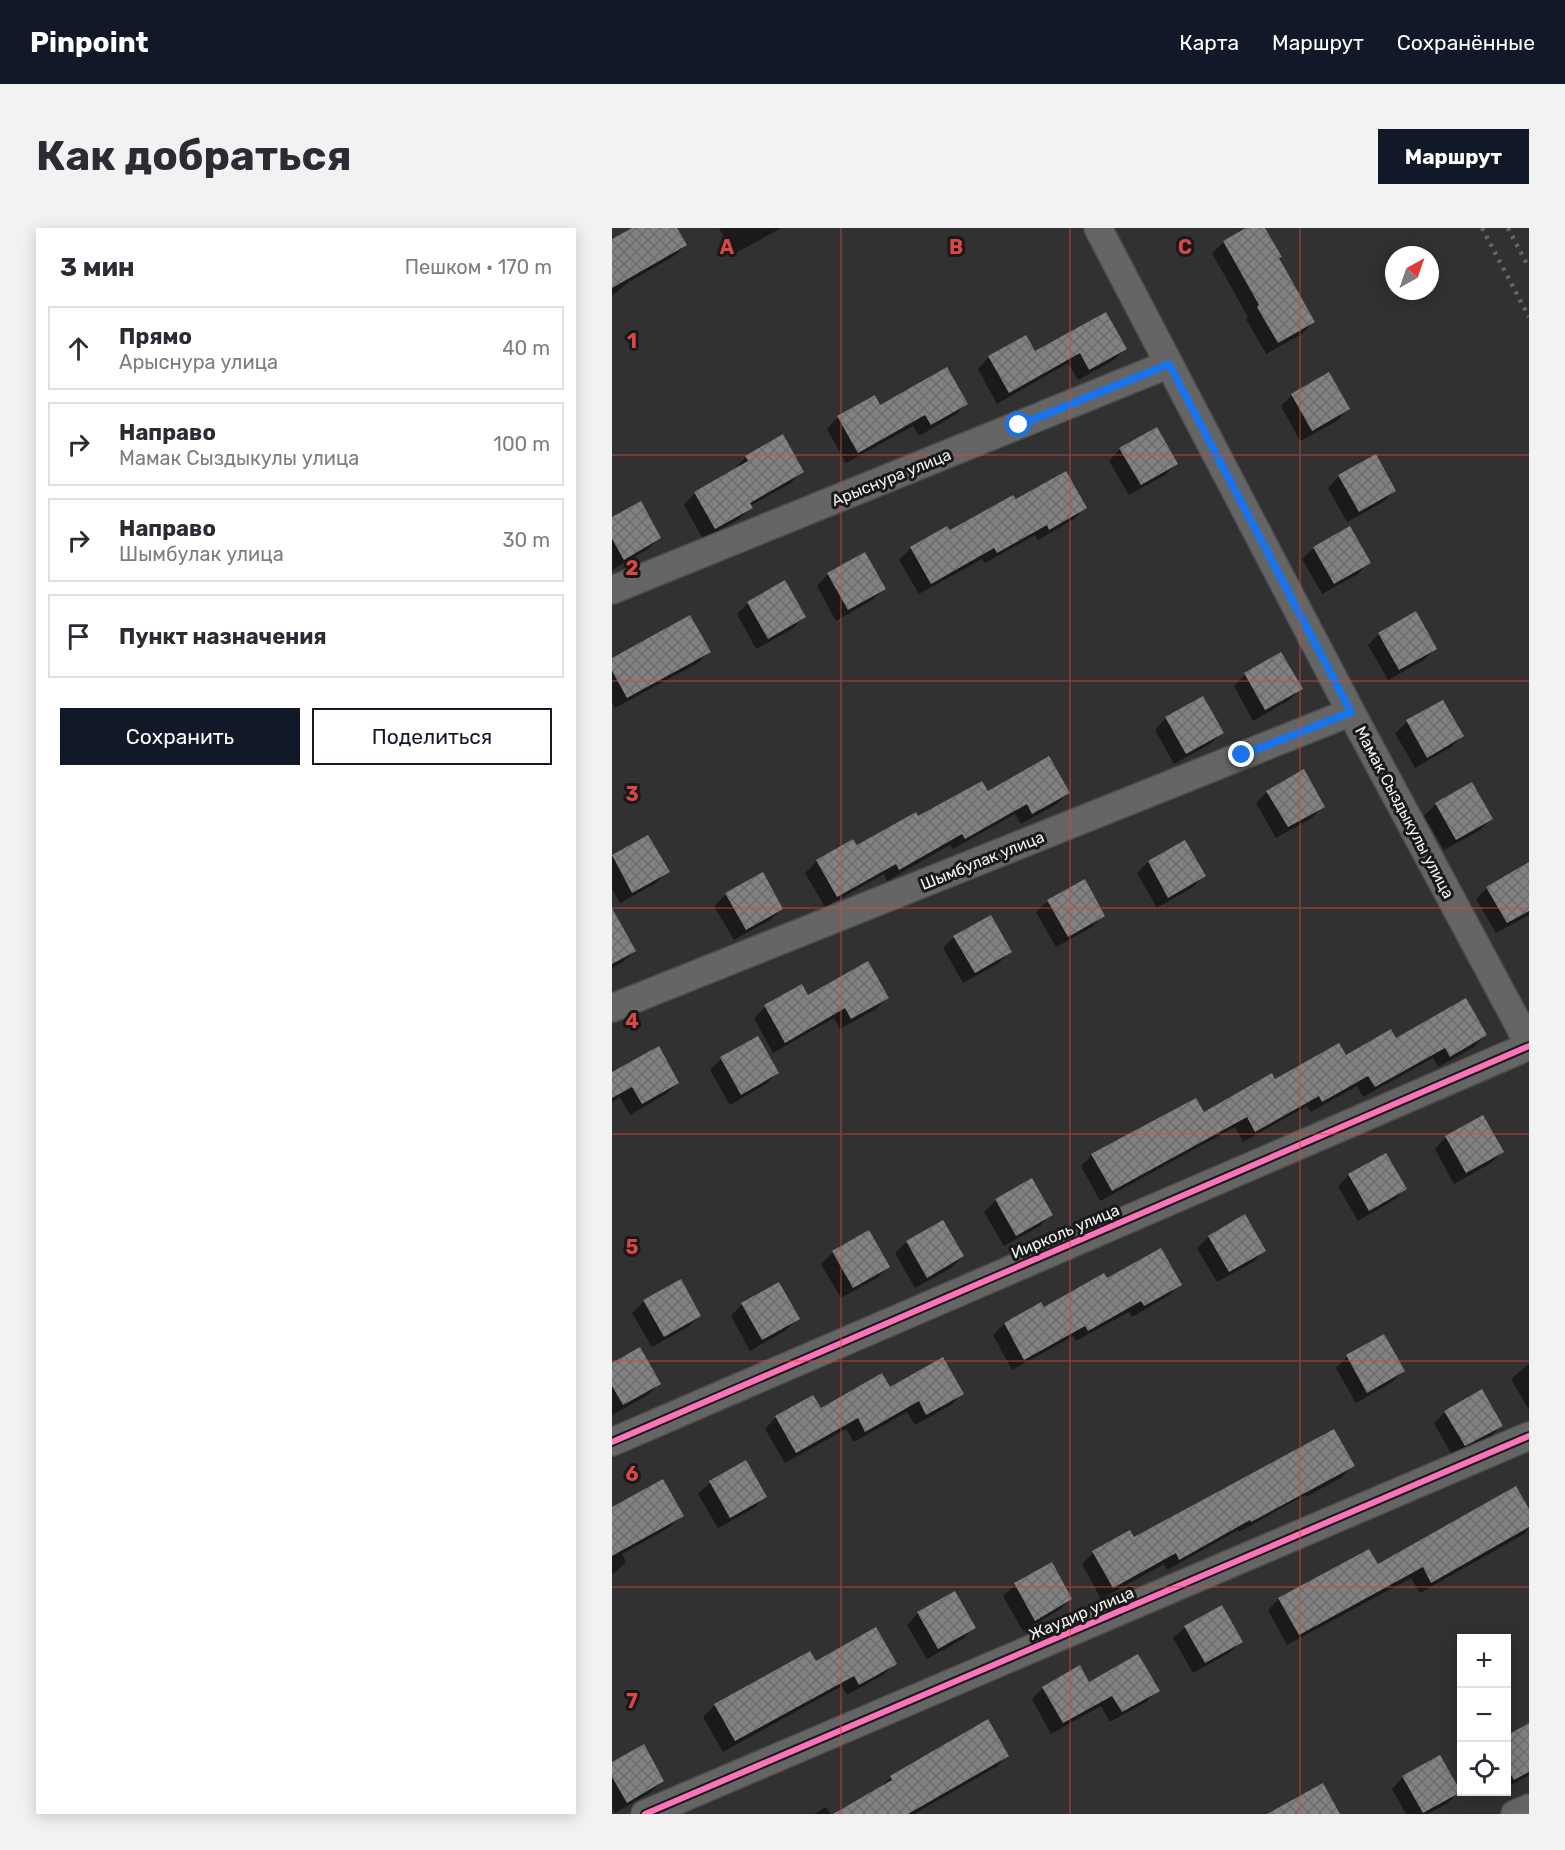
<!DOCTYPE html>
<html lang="ru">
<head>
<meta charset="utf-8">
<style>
  :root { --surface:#fff; --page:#f2f2f3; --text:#2b2b33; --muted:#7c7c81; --line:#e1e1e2; --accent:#111827 }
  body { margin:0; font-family:Rubik,sans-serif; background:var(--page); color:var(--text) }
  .controls { position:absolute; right:18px; bottom:18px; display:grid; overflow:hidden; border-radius:0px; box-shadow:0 3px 15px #0003 }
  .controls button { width:54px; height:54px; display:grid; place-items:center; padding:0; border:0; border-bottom:2px solid var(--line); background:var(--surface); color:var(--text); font:30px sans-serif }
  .compass { position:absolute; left:773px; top:18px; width:54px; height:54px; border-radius:50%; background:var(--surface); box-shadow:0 3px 15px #0003; rotate:40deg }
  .stop { position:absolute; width:18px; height:18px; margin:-14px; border:4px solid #1a73e8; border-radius:50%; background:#fff }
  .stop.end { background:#1a73e8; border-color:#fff; box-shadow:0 2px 6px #0008 }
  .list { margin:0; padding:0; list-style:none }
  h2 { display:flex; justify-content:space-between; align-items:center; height:78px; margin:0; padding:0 24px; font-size:26px }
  h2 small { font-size:20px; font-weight:400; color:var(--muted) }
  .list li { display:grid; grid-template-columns:39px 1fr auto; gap:18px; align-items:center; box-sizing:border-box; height:84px; margin:0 12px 12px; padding:0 12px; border:2px solid var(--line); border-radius:0px }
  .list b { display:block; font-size:22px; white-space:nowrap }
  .list p { margin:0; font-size:20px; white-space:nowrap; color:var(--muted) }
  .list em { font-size:20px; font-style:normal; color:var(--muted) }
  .actions { display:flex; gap:12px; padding:18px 24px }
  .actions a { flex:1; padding:14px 0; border:2px solid var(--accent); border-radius:0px; text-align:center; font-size:21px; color:var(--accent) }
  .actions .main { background:var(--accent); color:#fff }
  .icon { flex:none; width:33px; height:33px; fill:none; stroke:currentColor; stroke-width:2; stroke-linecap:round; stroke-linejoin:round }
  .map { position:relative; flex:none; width:917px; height:1586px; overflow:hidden; border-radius:0px }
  header { display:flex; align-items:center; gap:36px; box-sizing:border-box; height:84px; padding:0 30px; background:var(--accent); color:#fff }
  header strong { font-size:28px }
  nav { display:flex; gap:33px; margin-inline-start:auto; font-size:21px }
  .intro { display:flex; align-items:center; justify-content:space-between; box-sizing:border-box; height:144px; padding:0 36px }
  h1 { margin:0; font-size:42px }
  .button { padding:15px 27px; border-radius:0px; background:var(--accent); color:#fff; font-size:21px; font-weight:700 }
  main { display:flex; gap:36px; padding:0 36px }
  aside { flex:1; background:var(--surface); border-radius:0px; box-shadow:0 3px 15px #0003 }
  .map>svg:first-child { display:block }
</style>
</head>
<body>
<header>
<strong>Pinpoint</strong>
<nav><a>Карта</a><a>Маршрут</a><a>Сохранённые</a></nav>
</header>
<div class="intro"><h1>Как добраться</h1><a class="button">Маршрут</a></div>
<main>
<aside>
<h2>3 мин<small>Пешком · 170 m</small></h2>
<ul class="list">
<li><svg class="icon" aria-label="ahead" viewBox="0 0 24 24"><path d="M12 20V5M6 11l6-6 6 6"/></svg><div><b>Прямо</b><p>Арыснура улица</p></div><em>40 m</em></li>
<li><svg class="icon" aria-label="right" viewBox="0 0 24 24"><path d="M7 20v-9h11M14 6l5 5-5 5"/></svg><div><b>Направо</b><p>Мамак Сыздыкулы улица</p></div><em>100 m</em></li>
<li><svg class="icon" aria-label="right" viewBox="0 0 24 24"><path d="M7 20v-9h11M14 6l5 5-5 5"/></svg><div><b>Направо</b><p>Шымбулак улица</p></div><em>30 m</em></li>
<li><svg class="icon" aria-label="arrive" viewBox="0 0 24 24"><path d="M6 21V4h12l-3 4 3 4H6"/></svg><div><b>Пункт назначения</b></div></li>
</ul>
<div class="actions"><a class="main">Сохранить</a><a>Поделиться</a></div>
</aside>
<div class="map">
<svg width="917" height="1586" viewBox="0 0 917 1586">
  <defs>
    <pattern id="building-cross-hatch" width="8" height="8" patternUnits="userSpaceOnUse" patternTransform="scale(1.5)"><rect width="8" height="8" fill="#808180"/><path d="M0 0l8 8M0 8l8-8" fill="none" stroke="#6a6b6a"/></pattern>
  </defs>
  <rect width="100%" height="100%" fill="#303130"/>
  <path fill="#0007" d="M23,0H64L73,17L62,28L17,54L0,68V18Z
    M107,0H169L122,26Z
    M637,0H652L666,31L701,94L690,106L654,126L634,91L636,89L600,25L612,14Z
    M513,120L502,132L466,152L456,135L385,176L366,141L377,129Z
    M680,167L736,181L725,193L688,213L669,178Z
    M354,176L343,187L307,208L301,198L234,235L215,201L226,189L268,179Z
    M508,221L564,236L553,247L517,267L497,233Z
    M134,229L190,243L179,255L138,278L139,280L127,291L91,311L72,277L83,265L124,242L123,240Z
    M727,248L783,262L771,274L735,294L716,260Z
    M403,273L473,280L462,291L426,312L423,307L373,335L370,331L307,366L287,332L299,320L335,300L337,305Z
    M0,291L47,310L36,321L0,342Z
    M737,300L757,334L746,346L710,366L690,331L702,320Z
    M216,346L272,361L260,372L224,393L205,358Z
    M136,375L192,389L180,401L144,421L125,386Z
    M767,406L823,420L812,432L776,452L756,417Z
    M97,424L86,435L3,480L0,474V431Z
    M633,447L689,461L677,472L641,493L622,458Z
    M831,474L850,508L839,519L803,540L783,505L795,494Z
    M554,490L610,505L598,516L562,536L543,502Z
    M860,556L879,591L868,602L832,622L812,588L823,577Z
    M655,564L711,578L700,590L664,610L644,575Z
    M375,565H456L445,576L409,596L403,586L341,621L338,617L275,653L272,646L213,679L193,645L205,633L241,613L244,619L306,590Z
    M36,609L56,643L44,655L8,675L0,661V629Z
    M536,634L592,648L581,659L545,680L525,645Z
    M917,649V687L884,705L864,671L875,660Z
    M114,666L170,681L158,692L122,712L102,678Z
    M436,673L491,687L480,699L444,719L424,684Z
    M0,689L22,723L11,734L0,740Z
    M342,709L398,723L387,735L351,755L331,720Z
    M189,758L195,769H275L264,781L228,801L222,790L161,825L142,790L153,779Z
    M873,807L862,819L826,839L821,830L751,869L745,858L699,884L695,878L631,914L623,899L488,973L469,938L480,927L591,886L663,853L784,812Z
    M109,831L165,845L154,856L118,877L98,842Z
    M0,846L66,855L54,866L18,887L8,869L0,874Z
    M834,909L890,924L879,935L842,956L823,921Z
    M737,947L793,961L782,972L746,993L726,958Z
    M420,952L439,986L428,998L392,1018L372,984L384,972Z
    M597,1009L652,1023L641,1034L605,1054L585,1020Z
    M295,1014L351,1028L339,1040L303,1060L283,1025Z
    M221,1024L276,1039L265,1050L229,1070L209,1036Z
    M495,1052L568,1057L556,1068L520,1089L517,1084L464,1113L461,1108L400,1142L381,1107L392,1096L432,1081Z
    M32,1073L88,1088L76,1099L40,1119L20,1085Z
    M130,1076L186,1091L174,1102L138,1123L119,1088Z
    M735,1129L791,1143L780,1154L744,1175L724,1140Z
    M0,1136L47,1156L36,1167L0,1187Z
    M917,1136V1182L899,1151Z
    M277,1161L350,1166L339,1177L303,1197L295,1184L242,1214L234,1201L173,1235L153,1201L164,1189L208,1182Z
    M833,1184L889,1198L878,1209L841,1229L822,1195Z
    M134,1234L153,1269L142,1280L106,1300L86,1266L98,1255Z
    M741,1237L730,1249L694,1269L693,1267L627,1304L626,1302L555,1342L552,1336L489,1371L470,1336L481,1325Z
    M917,1284V1300L912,1306L808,1365L799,1350L675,1417L656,1382L667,1371Z
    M70,1287L58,1299L10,1326L14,1334L0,1347V1296Z
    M439,1336L459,1371L447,1382L411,1403L391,1368L403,1357Z
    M306,1385L362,1399L351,1411L315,1431L295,1397Z
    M573,1399L629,1414L617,1425L581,1445L561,1410Z
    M198,1425L203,1435L283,1436L271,1447L235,1467L230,1458L111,1524L91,1489L103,1477Z
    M477,1456L546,1462L534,1474L498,1494L489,1478L439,1506L420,1471L431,1460Z
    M917,1497V1547L894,1560V1509Z
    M395,1528L384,1539L302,1586H224L268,1560L279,1549Z
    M0,1536L50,1553L39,1564L3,1585L0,1580Z
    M791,1549L847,1564L836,1575L816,1586H794L780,1561Z
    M214,1579L218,1586H202Z"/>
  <path fill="url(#building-cross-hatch)" d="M20,0H65L75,17L0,60V11Z
    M634,0H653L670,29L667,30L703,94L666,115L645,79L647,77L611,13Z
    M494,84L515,121L477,142L468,125L397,165L376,128L414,107L423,123Z
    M335,139L356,176L319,197L313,187L246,225L225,188L263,167L268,177Z
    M717,144L738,181L700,203L679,166Z
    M545,199L566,236L529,257L507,220Z
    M171,206L192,244L138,275L141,280L103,301L82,264L136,233L133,228Z
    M764,226L784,263L747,284L726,247Z
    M454,243L475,280L437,302L435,297L385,325L382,320L319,356L298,319L335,298L338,302L401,267L404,271Z
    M29,273L49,310L12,332L0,311V289Z
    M738,298L759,335L722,356L701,319Z
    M253,324L274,361L236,382L215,345Z
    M173,352L194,389L156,411L135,374Z
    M804,383L825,421L787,442L766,405Z
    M78,387L99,424L15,470L0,443V430Z
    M669,424L691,461L653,482L632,445Z
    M591,468L612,505L574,526L553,489Z
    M831,472L852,508L815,530L794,492Z
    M437,528L458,565L420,586L415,576L353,611L350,606L287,642L284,636L225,669L204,632L241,611L245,617L304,584L306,588L370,553L376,563Z
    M692,541L713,579L676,599L654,563Z
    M860,554L881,591L844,612L823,575Z
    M36,607L58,644L20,665L0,627Z
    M573,612L594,648L556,670L536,633Z
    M917,634V683L895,695L874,659Z
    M151,644L171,681L134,702L113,665Z
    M473,651L493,688L456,709L435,672Z
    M0,680L24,723L0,736Z
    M379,687L400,724L363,745L341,708Z
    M256,733L277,770L239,791L233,780L173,815L152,777L190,756L196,767Z
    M854,770L875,807L838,829L833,820L763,859L756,848L710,874L707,868L643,904L635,889L500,963L479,926L584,870L592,884L660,845L663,851L727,815L734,827L779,801L784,810Z
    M146,808L167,845L129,867L108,829Z
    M47,818L67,855L30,876L20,859L0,870V844Z
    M871,887L892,924L854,945L833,908Z
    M774,925L795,961L757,983L736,946Z
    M420,950L441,987L404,1008L383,971Z
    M633,986L654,1023L617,1044L596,1008Z
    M331,992L352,1028L315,1050L294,1013Z
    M257,1002L278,1039L241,1060L220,1023Z
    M549,1020L570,1057L532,1078L529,1073L476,1103L473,1098L412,1132L392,1095L429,1074L432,1079L492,1045L495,1050Z
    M69,1051L89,1088L52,1109L31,1072Z
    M167,1054L188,1091L150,1112L129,1075Z
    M772,1106L793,1143L755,1165L734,1127Z
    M28,1119L49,1156L11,1177L0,1158V1135Z
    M331,1129L352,1166L314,1187L307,1173L253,1204L246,1190L184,1225L163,1188L201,1167L209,1180L270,1145L278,1159Z
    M870,1161L891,1198L853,1218L832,1183Z
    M722,1201L743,1238L639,1294L638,1292L567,1332L564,1325L501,1360L480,1323L518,1302L522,1309Z
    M134,1232L155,1269L118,1290L97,1253Z
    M51,1251L72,1288L0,1328V1279Z
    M904,1258L917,1281V1299L819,1355L811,1339L687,1407L666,1370L757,1321L766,1336Z
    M440,1334L460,1371L423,1393L402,1355Z
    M343,1363L364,1400L326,1421L305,1384Z
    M610,1377L631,1414L593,1435L572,1398Z
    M264,1399L285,1436L247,1457L242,1448L123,1513L102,1476L198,1423L204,1433Z
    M526,1426L548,1463L510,1484L500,1468L451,1495L430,1459L468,1437L477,1454Z
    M376,1491L397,1528L296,1586H221L280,1552L278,1548Z
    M917,1495V1544L902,1552L894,1539V1508Z
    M32,1516L52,1553L15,1575L0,1549V1534Z
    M828,1527L849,1564L811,1585L790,1548Z
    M711,1555L728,1586H655Z"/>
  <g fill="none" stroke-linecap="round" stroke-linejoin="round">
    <defs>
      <path id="minor" d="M486,0L739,484L917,816
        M0,362L557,136
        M0,780L739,484
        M0,1214L917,818
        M33,1586L917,1208
        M903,1586L917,1580"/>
    </defs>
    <use href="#minor" stroke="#4c4e4c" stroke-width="30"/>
    <use href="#minor" stroke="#646564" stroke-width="27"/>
    <path stroke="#666766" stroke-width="4.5" stroke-dasharray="3 6" stroke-linecap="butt" d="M870,0L917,89
      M896,0L917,40"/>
    <defs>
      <path id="cycleway" d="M0,1214L917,818
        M33,1586L917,1208"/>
    </defs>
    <use href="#cycleway" stroke="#181918" stroke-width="10"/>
    <use href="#cycleway" stroke="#fb73b8" stroke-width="6"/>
  </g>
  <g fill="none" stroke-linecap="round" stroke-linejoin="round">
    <path stroke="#1a73e8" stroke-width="8" d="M407,197L557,136L739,484L630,527"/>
  </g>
  <path fill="none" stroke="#da4746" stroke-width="1.5" stroke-opacity="0.55" d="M229,0V1586M458,0V1586M688,0V1586M0,227H917M0,453H917M0,680H917M0,906H917M0,1133H917M0,1359H917"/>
  <g text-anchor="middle" stroke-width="6" stroke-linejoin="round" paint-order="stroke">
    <g font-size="16" fill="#f2f4f2" stroke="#181918">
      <text transform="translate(279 249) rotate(-22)" y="6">Арыснура улица</text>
      <text transform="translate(793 584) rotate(62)" y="6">Мамак Сыздыкулы улица</text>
      <text transform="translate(370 632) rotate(-22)" y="6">Шымбулак улица</text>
      <text transform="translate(453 1003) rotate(-23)" y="6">Иирколь улица</text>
      <text transform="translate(469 1385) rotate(-23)" y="6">Жаудир улица</text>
    </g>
  </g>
  <g font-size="20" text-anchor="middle" font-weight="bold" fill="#da4746" stroke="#181918" stroke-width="6" stroke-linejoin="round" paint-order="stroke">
    <text x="115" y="26">A</text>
    <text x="344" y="26">B</text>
    <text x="573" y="26">C</text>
    <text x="20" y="120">1</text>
    <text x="20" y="347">2</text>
    <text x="20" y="573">3</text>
    <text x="20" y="800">4</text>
    <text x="20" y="1026">5</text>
    <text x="20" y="1253">6</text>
    <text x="20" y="1480">7</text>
  </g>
</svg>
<div class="controls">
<button>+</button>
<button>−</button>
<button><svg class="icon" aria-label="locate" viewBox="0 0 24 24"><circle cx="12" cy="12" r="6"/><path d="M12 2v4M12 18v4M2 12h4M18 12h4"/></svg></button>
</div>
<svg class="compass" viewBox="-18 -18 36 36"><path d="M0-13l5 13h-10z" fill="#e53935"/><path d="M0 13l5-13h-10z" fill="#7c7c81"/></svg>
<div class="stop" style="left:407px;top:197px"></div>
<div class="stop end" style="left:630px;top:527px"></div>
</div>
</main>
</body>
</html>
